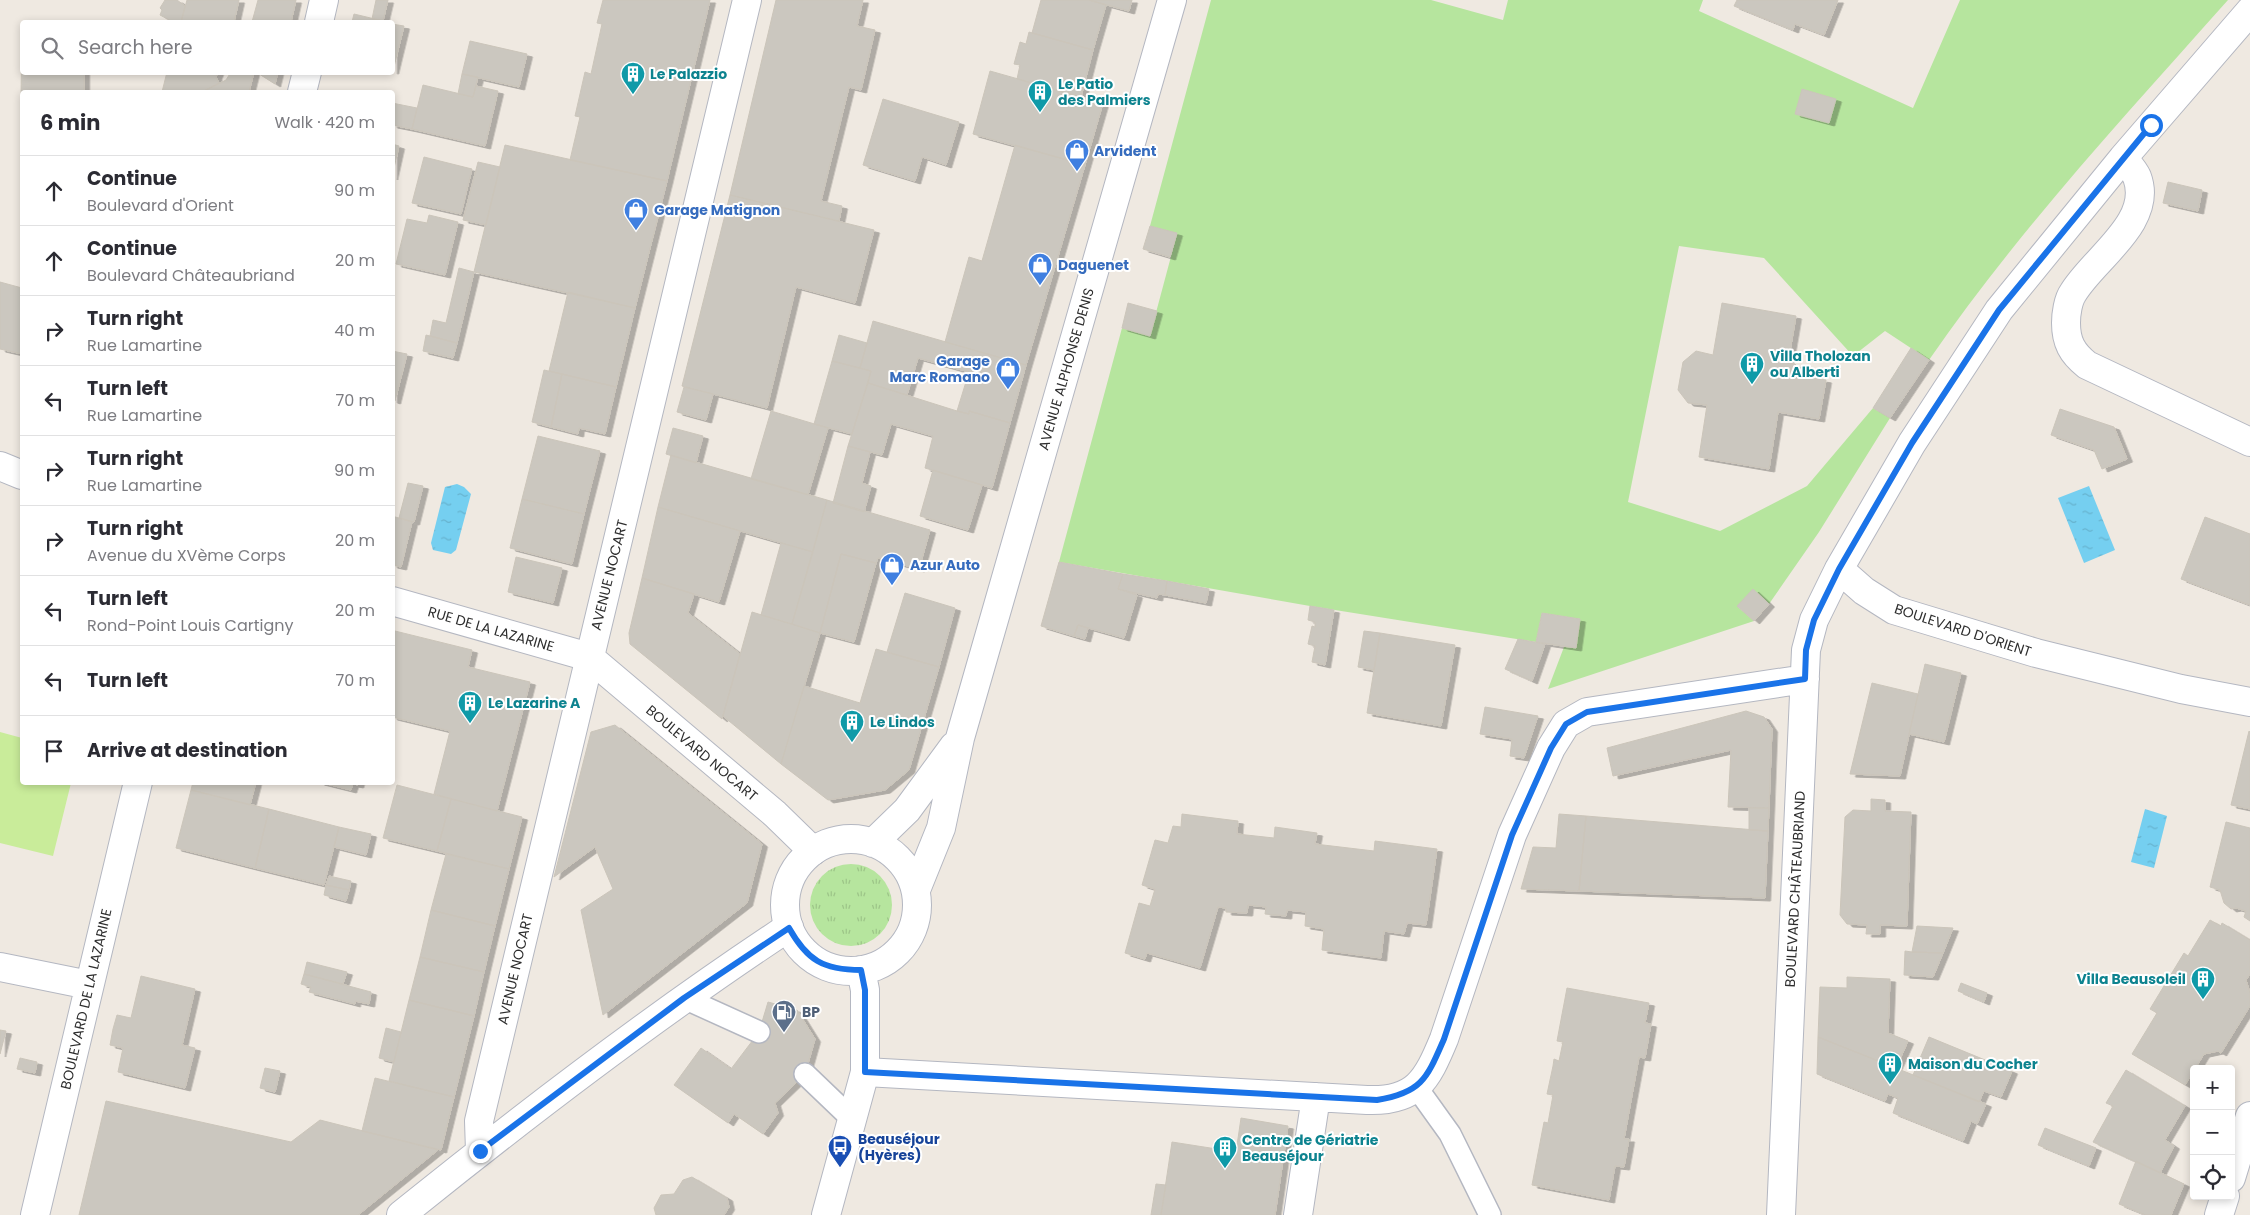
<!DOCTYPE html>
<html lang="en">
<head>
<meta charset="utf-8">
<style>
  :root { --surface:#fff; --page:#f2f2f3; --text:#2b2b33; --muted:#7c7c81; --line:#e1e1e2 }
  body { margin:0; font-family:Poppins,sans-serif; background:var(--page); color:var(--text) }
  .controls { position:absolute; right:15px; bottom:15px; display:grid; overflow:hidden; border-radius:5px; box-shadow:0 2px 8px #0003 }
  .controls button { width:45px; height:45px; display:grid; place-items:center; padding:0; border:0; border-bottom:1px solid var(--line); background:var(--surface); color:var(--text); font:25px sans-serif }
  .stop { position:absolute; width:15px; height:15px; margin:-11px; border:4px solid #1a73e8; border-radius:50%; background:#fff }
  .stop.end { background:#1a73e8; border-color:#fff; box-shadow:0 1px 5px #0008 }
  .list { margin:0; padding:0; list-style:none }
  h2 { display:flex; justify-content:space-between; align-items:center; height:65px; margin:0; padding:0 20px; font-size:21px }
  h2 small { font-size:16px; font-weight:400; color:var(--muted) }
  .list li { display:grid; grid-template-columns:32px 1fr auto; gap:15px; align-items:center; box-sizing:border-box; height:70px; padding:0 20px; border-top:1px solid var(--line) }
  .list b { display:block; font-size:19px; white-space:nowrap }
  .list p { margin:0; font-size:16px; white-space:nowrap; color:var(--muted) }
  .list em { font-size:16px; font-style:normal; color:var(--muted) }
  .icon { flex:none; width:28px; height:28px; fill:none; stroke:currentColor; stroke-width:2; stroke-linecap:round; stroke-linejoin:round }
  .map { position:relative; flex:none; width:2250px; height:1215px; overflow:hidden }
  .search { position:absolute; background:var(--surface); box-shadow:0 2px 8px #0003; left:20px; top:20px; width:375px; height:55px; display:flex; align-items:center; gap:12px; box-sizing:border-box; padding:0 18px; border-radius:5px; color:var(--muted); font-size:19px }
  .panel { position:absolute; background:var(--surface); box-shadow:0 2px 8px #0003; left:20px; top:90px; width:375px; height:695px; border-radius:5px }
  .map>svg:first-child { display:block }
</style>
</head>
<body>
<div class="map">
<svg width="2250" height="1215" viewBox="0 0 2250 1215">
  <defs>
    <pattern id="grass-tufts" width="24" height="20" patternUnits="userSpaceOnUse" patternTransform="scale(1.25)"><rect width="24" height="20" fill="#b6e59e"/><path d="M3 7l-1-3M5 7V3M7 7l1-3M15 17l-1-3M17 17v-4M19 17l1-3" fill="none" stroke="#9dc588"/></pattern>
    <pattern id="water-ripples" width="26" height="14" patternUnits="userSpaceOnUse" patternTransform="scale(1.25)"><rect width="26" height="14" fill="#75cff0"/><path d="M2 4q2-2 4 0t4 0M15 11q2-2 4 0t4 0" fill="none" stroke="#66b2ce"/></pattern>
    <filter id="shadow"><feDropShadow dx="5.5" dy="3" stdDeviation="0" flood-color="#0004"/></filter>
  </defs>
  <rect width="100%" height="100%" fill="#efe9e1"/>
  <path fill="url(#grass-tufts)" d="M810 905a41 41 0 1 1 82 0a41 41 0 1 1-82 0Z"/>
  <path fill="#b6e59e" d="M1211,0H1431L1503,20L1508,0H1703L1699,11L1913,108L1960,0H2228C2124,117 2018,231 1929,360L1885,331L1853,356L1764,258L1679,246L1628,502L1720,531L1807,486L1873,408L1890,418L1819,532L1769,604L1753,589L1738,607L1754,621L1548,689L1564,647L1576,648L1580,619L1542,613L1536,642L1310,606L1059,562L1122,328L1150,335L1177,234L1150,226Z"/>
  <path fill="#c9ec9a" d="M0,732L22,738V782L71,783L53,856L0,843Z"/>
  <path fill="url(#water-ripples)" d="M457,484L464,487L471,494L456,550L451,554L433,550L431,543L445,487Z
    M2089,486L2115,550L2084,563L2058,498Z
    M2145,809L2167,816L2154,868L2131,862Z"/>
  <path fill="#cbc7bf" stroke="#cbc5ba" filter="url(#shadow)" d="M165,0H177L185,6L181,22H173L160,15L162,10L160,8Z
    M187,0H239L234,22H181Z
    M258,0H296L291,22H252Z
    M376,0H388L383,21L372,19Z
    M603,0H710L667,181L570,160L580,117L575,116L585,72L591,74L602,24L597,23Z
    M776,0H863L857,26L875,30L861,90L849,87L821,201L842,206L839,221L730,195Z
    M1041,0H1089L1106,5L1093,50L1032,33Z
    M1089,0H1132L1129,11Z
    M1737,0H1838L1824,35L1795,24L1793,30L1734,6Z
    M354,14L383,21L388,22H352Z
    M392,24L404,26L393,71H392Z
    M22,30V72H84V92H22L21,97Z
    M1029,32L1093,50L1081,97L1017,79L1020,65L1014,64L1020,42L1026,44Z
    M470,41L527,54L519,87L462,74Z
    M990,71L1103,103L1085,165L973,134Z
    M167,72H218L216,77L219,83L202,92H162Z
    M231,72H254L249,92H202L226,80Z
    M256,72H278L275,84Z
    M462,74L478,77L473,97L458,94Z
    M423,85L473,97L476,86L498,91L485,146L412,129Z
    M1802,89L1836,99L1829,123L1795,114Z
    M883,99L959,122L946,165L922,157L915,181L863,165Z
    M392,103L417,108L412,129L392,125Z
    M392,144L399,146L392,177Z
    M505,145L667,181L635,308L474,272Z
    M1015,145L1085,165L1026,365L945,342L969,257L982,261Z
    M424,157L472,169L461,214L412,203Z
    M478,162L500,167L486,225L463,220Z
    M2168,182L2202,190L2198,211L2163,203Z
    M730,195L874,230L855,303L796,287L767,408L682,386Z
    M429,215L458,222L445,275L396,264L407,219L427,223Z
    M1150,226L1177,233L1170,257L1143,249Z
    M459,268L474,272L457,343L430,336L433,320L446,323Z
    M0,282L22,288V354L0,349Z
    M568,292L635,308L616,387L549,371Z
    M1128,303L1157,311L1150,336L1122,328Z
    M1722,303L1796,316L1788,363L1795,364L1799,368L1796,375L1826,380L1819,419L1778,412L1769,469L1699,457L1707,405L1688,403L1678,390L1683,362L1696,351L1713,355Z
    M873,321L1026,365L1010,423L969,411V414L957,411L969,372L918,358L907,395L868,383L871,371L860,368Z
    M426,335L457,343L453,358L423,351Z
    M839,335L867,343L860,368L832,361Z
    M1911,348L1929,360L1890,418L1873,408Z
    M392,351L407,354L395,401L392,400Z
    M832,361L871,371L852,434L814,424Z
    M544,370L562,374L551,427L532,422Z
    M562,374L616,387L605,434L579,428L578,434L551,427Z
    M868,383L957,411L969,414V411L1010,423L992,488L925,468L933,436L891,424L882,455L848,446Z
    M684,387L713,394L706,420L677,412Z
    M2060,409L2114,427L2127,459L2102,469L2094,450L2051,435Z
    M771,411L828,428L808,495L751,479Z
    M673,428L703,436L696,463L666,454Z
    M538,436L600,451L584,514L522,499Z
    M848,446L870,452L862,483L871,486L864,512L833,503Z
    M671,455L827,500L813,552L658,507Z
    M933,470L982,485L968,530L920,516Z
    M408,483L423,486L414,522L399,518Z
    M522,499L584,514L572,564L510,548Z
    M827,500L930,530L919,569L878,558L876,563L841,554L820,633L792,624Z
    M658,507L740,531L719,602L642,578Z
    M392,516L412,522L401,567L392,565Z
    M2205,517L2250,534V605L2181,579Z
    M781,543L813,552L792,624L761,615Z
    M841,554L876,563L854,642L820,633Z
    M516,557L562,568L553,603L508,592Z
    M1059,562L1123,574L1118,589L1137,595L1124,638L1078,625L1074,636L1041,626Z
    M1123,574L1167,581L1165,595L1158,594L1157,598L1118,589Z
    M642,578L694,594L688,613L740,654L722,719L630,644L629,633Z
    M1167,581L1209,589L1206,603L1165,595Z
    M1753,589L1769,604L1754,621L1737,606Z
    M905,593L955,608L939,667L887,652Z
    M1310,606L1334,610L1325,665L1312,662L1315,646L1308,644L1312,626L1315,627V622L1308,620Z
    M752,612L820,633L781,764L723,716Z
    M1542,613L1580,619L1576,648L1536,642Z
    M1078,625L1088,628L1085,639L1074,636Z
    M395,631L472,650L468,667L530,682L497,811L434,794L450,731L392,717V641Z
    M1364,631L1380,633L1374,670L1358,667Z
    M1380,633L1455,645L1441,726L1367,713Z
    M1518,639L1545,644L1532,681L1505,669Z
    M876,649L939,667L909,770L885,790L828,800L781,764L804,686L860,703Z
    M1925,664L1961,673L1944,742L1909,734Z
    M1872,683L1918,694L1900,776L1850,774Z
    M1485,707L1538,716L1524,758L1510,756L1512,739L1480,734Z
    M1746,711L1764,717L1772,729L1769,808L1728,807L1731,750L1613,776L1607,748Z
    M615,725L762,844L747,903L603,1015L581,910L613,889L595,847L554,877L591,732Z
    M2249,731L2250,732V809L2231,805Z
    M193,782H256L250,805L191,790Z
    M319,782H359L358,785L353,784L351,790Z
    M397,785L451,799L437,851L383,838Z
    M191,790L269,809L255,868L176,848Z
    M451,799L522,817L509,869L437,851Z
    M1871,799L1885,800V811L1911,812L1907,926L1880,925V934H1866L1867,925L1847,924L1840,915L1845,817L1853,810L1871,811Z
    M1749,808H1769L1768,831L1749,830Z
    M269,809L339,827L324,885L255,868Z
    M1182,814L1238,821L1237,834L1274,838L1275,827L1317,833L1315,844L1374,851L1375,841L1437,849L1426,925L1407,923L1404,934L1384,931L1381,958L1322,950L1324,929L1305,926L1306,912L1287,910L1286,916L1265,914L1266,907L1248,905L1247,913L1226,912V908L1218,907L1200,968L1147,953L1145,959L1125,953L1139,903L1150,906L1155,889L1142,885L1155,840L1168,843L1173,826L1181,827Z
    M1559,814L1586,816L1579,891L1521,889L1533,847L1556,848Z
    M1586,816L1768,831L1765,898L1579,891Z
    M2226,822L2250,828V921L2244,917L2246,911L2236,908L2231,909L2224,903L2220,890L2210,887Z
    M339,827L371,834L366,855L334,847Z
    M446,854L509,869L495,926L431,910Z
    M329,876L351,881L349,890L326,885Z
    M326,885L349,890L346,901L324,895Z
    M431,910L495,926L484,972L420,957Z
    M2210,920L2221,926L2222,923L2250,940V974L2246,980L2250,993V1006L2221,1053L2218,1051L2204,1054L2185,1085L2132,1054L2157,1013L2150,1009L2184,953L2188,956Z
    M1917,926L1953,928L1943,953L1912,952Z
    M1905,951L1912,952L1943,953L1933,977L1904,975Z
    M420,957L484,972L474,1016L409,1000Z
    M307,962L347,972L343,984L304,974Z
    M304,974L371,992L369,1004L355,1001V1004L309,992L311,987L301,984Z
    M141,976L195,989L182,1045L195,1048L185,1088L118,1072L123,1048L110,1045L113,1029L117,1015L131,1018Z
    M1847,977L1890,979L1888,1033L1908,1041L1896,1068L1818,1037L1820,987L1847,988Z
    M1961,983L1987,993L1984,1002L1958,991Z
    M1567,988L1649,1003L1645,1023L1651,1024L1645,1058L1639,1057L1624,1139H1629L1624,1167L1615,1166L1609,1200L1532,1185L1544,1122L1548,1123L1553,1095L1547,1094L1553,1066L1554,1059L1559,1061L1563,1042L1557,1041Z
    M409,1000L474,1016L454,1097L389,1081Z
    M768,1002L797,1010L815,1039L805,1074L775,1103L778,1113L763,1134L734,1114L728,1123L674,1085L701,1048L731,1069L759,1032Z
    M386,1028L401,1032L394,1062L379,1058Z
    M0,1030L6,1031L0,1054Z
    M1818,1037L1986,1104L1977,1124L1971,1121L1963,1141L1893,1113L1898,1098L1888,1094L1885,1101L1817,1074Z
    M1929,1037L2012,1071L2001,1097L1984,1091L1979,1102L1913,1075Z
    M20,1058L37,1062L35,1073L17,1069Z
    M265,1068L280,1071L275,1092L260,1088Z
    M2126,1070L2185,1106L2165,1140L2174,1146L2160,1173L2093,1142L2113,1106L2106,1103Z
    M375,1078L454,1097L441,1150L362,1131Z
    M106,1101L291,1142L320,1120L438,1150L358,1215H79Z
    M1241,1118L1288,1126L1275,1215H1161L1172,1142L1236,1152Z
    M2045,1128L2096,1148L2089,1166L2038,1145Z
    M2136,1161L2184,1184L2171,1215H2146L2119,1204Z
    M692,1177L727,1198L729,1207L724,1215H656L654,1208L661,1195L674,1194L683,1180Z
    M1156,1184L1166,1185L1161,1215H1151Z"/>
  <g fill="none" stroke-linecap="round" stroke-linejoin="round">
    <defs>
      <path id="service" d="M684,998L759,1032
        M805,1074L852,1119
        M1417,1088L1450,1134L1490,1215"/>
      <path id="minor" d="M319,22L324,0
        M302,92L307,72
        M2123,158C2127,163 2134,170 2137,177C2154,222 2093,259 2073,293C2068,300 2066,314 2066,323C2066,342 2072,353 2087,365L2250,442
        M0,466L22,475
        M1839,569L1864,591L1894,610L2036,653L2181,689L2250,702
        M392,601L589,657
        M0,967L89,985
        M865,1072L1367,1100C1416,1102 1427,1080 1444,1039L1512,835L1551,748L1566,724L1587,712L1805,679
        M2231,1178L2250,1116
        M35,1215L138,782
        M1298,1215L1316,1097
        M1781,1215L1806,650L1814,620L1839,569L1912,443L1999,310L2123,158L2250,11
        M2219,1215L2225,1196"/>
      <path id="tertiary" d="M589,657L775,814L813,851
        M480,1151L479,1121L747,0
        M401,1215C526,1114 654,1016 789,927"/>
      <path id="secondary" d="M785 905a66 66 0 1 1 132 0a66 66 0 1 1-132 0Z
        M873,843L907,810L954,746
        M916,890L941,828L960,738L1172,0
        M826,1215L865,1072V990L861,970"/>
    </defs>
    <use href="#service" stroke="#b4b7c1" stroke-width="24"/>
    <use href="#minor" stroke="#b4b7c1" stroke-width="30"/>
    <use href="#tertiary" stroke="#b4b7c1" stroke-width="30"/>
    <use href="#secondary" stroke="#b4b7c1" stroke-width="30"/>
    <use href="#service" stroke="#fff" stroke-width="21"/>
    <use href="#minor" stroke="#fff" stroke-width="28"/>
    <use href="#tertiary" stroke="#fff" stroke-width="28"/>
    <use href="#secondary" stroke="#fff" stroke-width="28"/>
  </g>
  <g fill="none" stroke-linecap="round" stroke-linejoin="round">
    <path stroke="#1a73e8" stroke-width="6" d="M480,1151L684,998L789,928C807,960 823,970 861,970L865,990V1072L1377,1100C1422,1093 1427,1078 1444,1039L1512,835L1551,748L1566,724L1587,712L1805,679L1806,650L1814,620L1839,569L1912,443L1999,310L2151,125"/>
  </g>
  <defs>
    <symbol id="building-pin" viewBox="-11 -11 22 30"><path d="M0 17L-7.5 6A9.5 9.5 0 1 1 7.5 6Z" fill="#0f9aa8" stroke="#fff"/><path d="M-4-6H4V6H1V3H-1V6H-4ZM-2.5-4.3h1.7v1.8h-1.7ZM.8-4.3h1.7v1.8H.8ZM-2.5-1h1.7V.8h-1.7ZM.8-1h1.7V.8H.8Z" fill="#fff"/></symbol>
    <symbol id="shop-pin" viewBox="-11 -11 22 30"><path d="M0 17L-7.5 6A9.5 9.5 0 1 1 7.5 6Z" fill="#3f7fe0" stroke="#fff"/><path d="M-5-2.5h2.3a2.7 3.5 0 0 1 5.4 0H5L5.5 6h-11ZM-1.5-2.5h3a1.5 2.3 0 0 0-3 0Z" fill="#fff"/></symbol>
    <symbol id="fuel-pin" viewBox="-11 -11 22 30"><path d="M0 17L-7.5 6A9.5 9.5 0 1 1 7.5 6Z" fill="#5c6f8a" stroke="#fff"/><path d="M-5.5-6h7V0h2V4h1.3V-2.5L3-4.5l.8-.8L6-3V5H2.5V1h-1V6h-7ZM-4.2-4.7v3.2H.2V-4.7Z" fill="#fff"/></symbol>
    <symbol id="bus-pin" viewBox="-11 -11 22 30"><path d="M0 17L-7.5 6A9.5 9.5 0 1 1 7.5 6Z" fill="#1a4fb4" stroke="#fff"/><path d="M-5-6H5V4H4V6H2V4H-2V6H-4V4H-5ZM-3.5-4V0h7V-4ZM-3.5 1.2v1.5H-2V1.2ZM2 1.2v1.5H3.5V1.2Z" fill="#fff"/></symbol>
  </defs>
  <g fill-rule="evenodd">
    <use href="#building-pin" x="619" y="60" width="28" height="38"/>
    <use href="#building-pin" x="1026" y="78" width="28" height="38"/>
    <use href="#shop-pin" x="1063" y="137" width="28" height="38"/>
    <use href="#shop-pin" x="622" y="196" width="28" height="38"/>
    <use href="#shop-pin" x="1026" y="251" width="28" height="38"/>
    <use href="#building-pin" x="1738" y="350" width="28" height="38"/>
    <use href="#shop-pin" x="994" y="355" width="28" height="38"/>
    <use href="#shop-pin" x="878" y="551" width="28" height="38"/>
    <use href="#building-pin" x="456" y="689" width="28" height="38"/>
    <use href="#building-pin" x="838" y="708" width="28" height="38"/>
    <use href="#building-pin" x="2189" y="965" width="28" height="38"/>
    <use href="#fuel-pin" x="770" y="998" width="28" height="38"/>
    <use href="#building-pin" x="1876" y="1050" width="28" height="38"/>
    <use href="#bus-pin" x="826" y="1133" width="28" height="38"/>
    <use href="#building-pin" x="1211" y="1134" width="28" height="38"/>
  </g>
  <g text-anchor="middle" stroke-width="4" stroke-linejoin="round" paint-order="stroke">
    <g font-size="14" font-weight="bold" fill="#0d838f" stroke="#fff" text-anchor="start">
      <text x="650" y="79">Le Palazzio</text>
      <text x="1058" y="89">Le Patio<tspan x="1058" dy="16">des Palmiers</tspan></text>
      <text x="1770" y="361">Villa Tholozan<tspan x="1770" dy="16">ou Alberti</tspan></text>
      <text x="488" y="708">Le Lazarine A</text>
      <text x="870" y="727">Le Lindos</text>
      <text x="2186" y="984" text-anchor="end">Villa Beausoleil</text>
      <text x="1908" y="1069">Maison du Cocher</text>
      <text x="1242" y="1145">Centre de Gériatrie<tspan x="1242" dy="16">Beauséjour</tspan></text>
    </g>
    <g font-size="14" font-weight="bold" fill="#366cbe" stroke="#fff" text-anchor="start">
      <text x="1094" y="156">Arvident</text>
      <text x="654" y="215">Garage Matignon</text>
      <text x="1058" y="270">Daguenet</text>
      <text x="990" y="366" text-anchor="end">Garage<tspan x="990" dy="16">Marc Romano</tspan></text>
      <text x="910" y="570">Azur Auto</text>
    </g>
    <g font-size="14" fill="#2e2e2e" stroke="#fff">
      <text transform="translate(1066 369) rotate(-74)" y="5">AVENUE ALPHONSE DENIS</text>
      <text transform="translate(609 575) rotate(-76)" y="5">AVENUE NOCART</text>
      <text transform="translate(491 629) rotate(16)" y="5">RUE DE LA LAZARINE</text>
      <text transform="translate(1963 630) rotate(18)" y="5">BOULEVARD D'ORIENT</text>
      <text transform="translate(702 753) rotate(40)" y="5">BOULEVARD NOCART</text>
      <text transform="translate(1795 889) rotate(-87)" y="5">BOULEVARD CHÂTEAUBRIAND</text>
      <text transform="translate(515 969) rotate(-77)" y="5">AVENUE NOCART</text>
      <text transform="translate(86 999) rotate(-77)" y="5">BOULEVARD DE LA LAZARINE</text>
    </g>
    <g font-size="14" font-weight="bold" fill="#4e5e75" stroke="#fff" text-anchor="start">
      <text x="802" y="1017">BP</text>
    </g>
    <g font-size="14" font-weight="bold" fill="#164399" stroke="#fff" text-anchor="start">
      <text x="858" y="1144">Beauséjour<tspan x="858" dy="16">(Hyères)</tspan></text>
    </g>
  </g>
</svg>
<div class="controls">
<button>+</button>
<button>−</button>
<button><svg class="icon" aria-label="locate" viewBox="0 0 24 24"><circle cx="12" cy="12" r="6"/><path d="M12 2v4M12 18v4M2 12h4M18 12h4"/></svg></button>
</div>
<div class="stop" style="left:2151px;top:125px"></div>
<div class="stop end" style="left:480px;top:1151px"></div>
<div class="search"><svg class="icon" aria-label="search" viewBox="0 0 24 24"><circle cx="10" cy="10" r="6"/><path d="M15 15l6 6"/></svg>Search here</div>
<section class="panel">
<h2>6 min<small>Walk · 420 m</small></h2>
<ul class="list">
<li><svg class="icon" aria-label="ahead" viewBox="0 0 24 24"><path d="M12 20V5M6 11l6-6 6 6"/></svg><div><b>Continue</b><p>Boulevard d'Orient</p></div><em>90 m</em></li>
<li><svg class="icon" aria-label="ahead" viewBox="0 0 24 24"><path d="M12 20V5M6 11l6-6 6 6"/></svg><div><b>Continue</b><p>Boulevard Châteaubriand</p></div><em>20 m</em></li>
<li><svg class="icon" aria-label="right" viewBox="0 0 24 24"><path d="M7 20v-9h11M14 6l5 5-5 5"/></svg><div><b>Turn right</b><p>Rue Lamartine</p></div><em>40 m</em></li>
<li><svg class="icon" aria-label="left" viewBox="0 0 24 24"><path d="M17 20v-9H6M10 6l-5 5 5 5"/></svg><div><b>Turn left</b><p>Rue Lamartine</p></div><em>70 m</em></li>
<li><svg class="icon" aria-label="right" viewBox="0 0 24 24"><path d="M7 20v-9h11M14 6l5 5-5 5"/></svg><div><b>Turn right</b><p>Rue Lamartine</p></div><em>90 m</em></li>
<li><svg class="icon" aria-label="right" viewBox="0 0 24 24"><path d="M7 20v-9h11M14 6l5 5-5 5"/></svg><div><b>Turn right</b><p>Avenue du XVème Corps</p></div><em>20 m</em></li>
<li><svg class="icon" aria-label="left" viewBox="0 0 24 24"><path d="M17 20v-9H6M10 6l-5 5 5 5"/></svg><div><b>Turn left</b><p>Rond-Point Louis Cartigny</p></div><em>20 m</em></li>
<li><svg class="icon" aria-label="left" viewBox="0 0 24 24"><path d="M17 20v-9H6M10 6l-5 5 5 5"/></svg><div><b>Turn left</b></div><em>70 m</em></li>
<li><svg class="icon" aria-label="arrive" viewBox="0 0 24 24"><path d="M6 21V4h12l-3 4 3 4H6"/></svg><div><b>Arrive at destination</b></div></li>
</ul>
</section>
</div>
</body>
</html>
